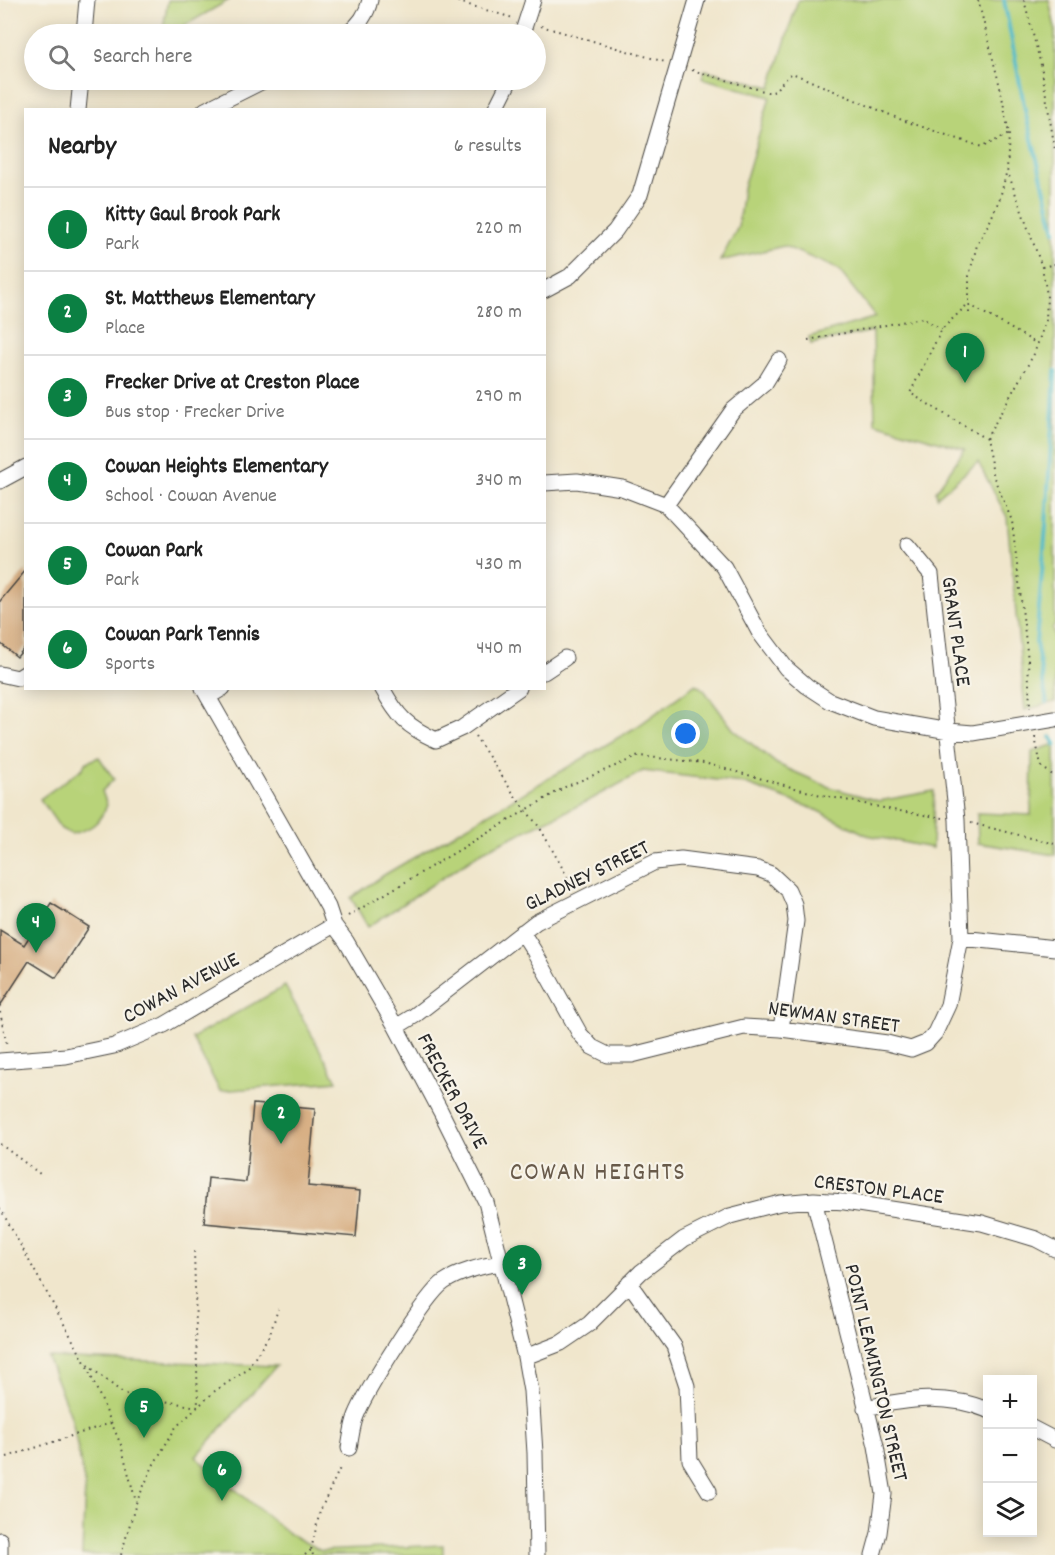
<!DOCTYPE html>
<html lang="en">
<head>
<meta charset="utf-8">
<style>
  :root { --surface:#fff; --page:#f6f6f6; --text:#222; --muted:#767676; --line:#e0e0e0; --accent:#0b8043 }
  body { margin:0; font-family:Dekko,sans-serif; background:var(--page); color:var(--text) }
  .controls { position:absolute; right:18px; bottom:18px; display:grid; overflow:hidden; border-radius:0px; box-shadow:0 3px 15px #0003 }
  .controls button { width:54px; height:54px; display:grid; place-items:center; padding:0; border:0; border-bottom:2px solid var(--line); background:var(--surface); color:var(--text); font:30px sans-serif }
  .you { position:absolute; left:686px; top:734px; width:21px; height:21px; margin:-15px; border:4px solid #fff; border-radius:50%; background:#1a73e8; box-shadow:0 0 0 9px #1a73e833 }
  .badge { display:grid; place-items:center; width:39px; height:39px; border-radius:50%; background:var(--accent); color:#fff; font-size:20px; font-weight:700 }
  .pin { position:absolute; translate:-50% -50px; filter:drop-shadow(0 2px 3px #0008) }
  .pin::after { content:''; position:absolute; top:32px; width:21px; height:18px; background:inherit; clip-path:polygon(0 0,100% 0,50% 100%) }
  .list { margin:0; padding:0; list-style:none }
  h2 { display:flex; justify-content:space-between; align-items:center; height:78px; margin:0; padding:0 24px; font-size:26px }
  h2 small { font-size:20px; font-weight:400; color:var(--muted) }
  .list li { display:grid; grid-template-columns:39px 1fr auto; gap:18px; align-items:center; box-sizing:border-box; height:84px; padding:0 24px; border-top:2px solid var(--line) }
  .list b { display:block; font-size:22px; white-space:nowrap }
  .list p { margin:0; font-size:20px; white-space:nowrap; color:var(--muted) }
  .list em { font-size:20px; font-style:normal; color:var(--muted) }
  .icon { flex:none; width:33px; height:33px; fill:none; stroke:currentColor; stroke-width:2; stroke-linecap:round; stroke-linejoin:round }
  .map { position:relative; flex:none; width:1055px; height:1555px; overflow:hidden }
  .search { position:absolute; background:var(--surface); box-shadow:0 3px 15px #0003; left:24px; top:24px; width:522px; height:66px; display:flex; align-items:center; gap:15px; box-sizing:border-box; padding:0 21px; border-radius:33px; color:var(--muted); font-size:22px }
  .panel { position:absolute; background:var(--surface); box-shadow:0 3px 15px #0003; left:24px; top:108px; width:522px; height:582px; border-radius:0px }
  .map>svg:first-child { display:block }
</style>
</head>
<body>
<div class="map">
<svg width="1055" height="1555" viewBox="0 0 1055 1555">
  <rect width="100%" height="100%" fill="#f7f3e8"/>
  <filter id="ink" filterUnits="userSpaceOnUse"><feTurbulence type="fractalNoise" baseFrequency=".0167" numOctaves="2"/><feDisplacementMap in="SourceGraphic" scale="12" xChannelSelector="R" yChannelSelector="G"/><feConvolveMatrix kernelMatrix="1 2 1 2 8 2 1 2 1" color-interpolation-filters="sRGB"/></filter>
  <filter id="wash" filterUnits="userSpaceOnUse"><feTurbulence type="fractalNoise" baseFrequency=".008" numOctaves="4" result="noise"/><feDisplacementMap in="SourceGraphic" scale="24" xChannelSelector="R" yChannelSelector="G"/><feGaussianBlur stdDeviation="1.35" result="paint"/><feColorMatrix in="noise" values="0 0 0 0 0 0 0 0 0 0 0 0 0 0 0 0 0 1.4 0 .05"/><feComposite in="paint" operator="in"/></filter>
  <g filter="url(#wash)">
    <rect width="100%" height="100%" fill="#f0e6cc"/>
    <path fill="#b8d379" stroke="#727f52" stroke-width="1.5" d="M168,0H229L170,34H162Z
      M798,0H1049L1055,28V625L1052,629L1055,638V702L1025,710L1007,517L978,462L937,497L936,491L965,449L875,423L873,331L811,344L809,337L876,317L838,269L784,246L720,261L738,227L743,188L770,97L702,78L705,70L771,87Z
      M696,684L704,690L733,729L777,764L829,787L879,801L934,791L932,848L867,835L814,809L742,783L643,771L590,800L483,851L368,927L351,898L384,875L638,726Z
      M1055,744V855L978,843L977,813L1031,815L1032,752Z
      M99,757L114,779L102,791L107,805C99,824 92,829 71,834L61,829L40,799L83,768L85,763Z
      M285,986L337,1081L220,1091L192,1038Z
      M47,1357L276,1366L196,1457L288,1533L321,1551L443,1545V1555H82L85,1486L72,1419Z"/>
    <g fill="none" stroke-linecap="round" stroke-linejoin="round">
      <path stroke="#4ebac8" stroke-width="4" d="M1004,0L1026,115L1055,231
        M1047,703L1036,643L1046,526L1055,371
        M1051,737L1055,745"/>
    </g>
    <g id="blocks">
      <path fill="#d8b085" d="M26,570V646L17,657L0,643V601Z
        M51,903L89,927L56,978L29,961L0,1006V930L24,945Z
        M253,1104L315,1109L308,1186L360,1191L356,1237L204,1223L208,1178L246,1182Z"/>
    </g>
  </g>
  <g filter="url(#ink)">
    <use href="#blocks" fill-opacity="0" stroke="#494743" stroke-width="1.5"/>
    <g fill="none" stroke-linecap="round" stroke-linejoin="round">
      <defs>
        <path id="minor" d="M84,34L87,0
          M347,34C358,26 367,14 370,0
          M522,34L533,0
          M78,110L81,80
          M205,110L265,80
          M495,110L510,80
          M544,290L570,276L615,231L640,195L697,0
          M0,481L26,467
          M544,483L577,481L622,488L666,505L724,567L759,632L786,668L807,686L830,701L874,718L949,731L973,733L1055,719
          M666,505L733,410L765,383L779,360
          M544,672L565,658
          M0,674L18,678L26,673
          M203,688L328,907L334,925L346,941L396,1027L441,1112L486,1202L525,1357L531,1391L535,1453L537,1555
          M382,688C398,717 406,726 436,740L462,728L519,688
          M208,697L223,688
          M522,932L534,951L580,1034L592,1047L608,1055H632L744,1027L781,1029L887,1043L911,1049L926,1043L935,1033L948,1005L961,938L957,820L931,574L907,545
          M961,938L1055,948
          M396,1027L414,1016L536,922L655,862L681,859L758,869L771,874L788,890L794,904L796,921L781,1029
          M0,1061L66,1056L114,1046L164,1025L334,925
          M814,1200L876,1446L884,1494L879,1533L873,1555
          M629,1283L674,1346L687,1386L690,1460L709,1491
          M525,1357L561,1343L589,1324L641,1272L684,1239L730,1216L780,1203L814,1200L845,1202L982,1223L1036,1239L1055,1249
          M865,1408C908,1399 946,1393 988,1410
          M1032,1428L1055,1440
          M349,1448C351,1438 352,1426 356,1416C365,1393 425,1295 444,1282C457,1273 485,1264 500,1264
          M0,1540V1555"/>
      </defs>
      <use href="#minor" stroke="#494743" stroke-width="17"/>
      <path stroke="#494743" stroke-width="2" stroke-dasharray="1.5 4.5" stroke-linecap="butt" d="M452,0L513,18
        M978,0L1001,91L1009,134L1007,170L1042,267L1047,295L1046,320L1034,354L986,439L994,478L1012,521L1028,660L1030,708
        M1024,0L1041,65L1055,150
        M541,26L665,62
        M692,70L767,92H773L792,73L902,120L982,147L1009,134
        M1042,267L1055,264
        M969,313V276L977,245L990,221L1000,198L1007,170
        M808,340L922,318L942,329
        M986,439L910,393L942,329L968,304L1036,343
        M475,736L517,799L540,828L573,887
        M1035,737L1041,766L1055,777
        M971,823L1055,844
        M348,916L565,787L639,756L704,763L817,794L893,810L943,818
        M0,1012L7,1046
        M0,1144L40,1174
        M0,1208L86,1364L124,1394L198,1407L194,1249
        M87,1367L121,1445L136,1502
        M7,1457L111,1423
        M121,1555L136,1503L154,1464L176,1427L215,1391L247,1370L270,1334L278,1309
        M305,1555L311,1550
        M313,1555L311,1550L320,1511L340,1468"/>
      <use href="#minor" stroke="#fff" stroke-width="15"/>
    </g>
  </g>
  <g text-anchor="middle" stroke-width="4.5" stroke-linejoin="round" paint-order="stroke">
    <g font-size="22" fill="#2b2b2b" stroke="#f7f3e8">
      <text transform="translate(958 631) rotate(82)" y="8">GRANT PLACE</text>
      <text transform="translate(586 874) rotate(-26)" y="8">GLADNEY STREET</text>
      <text transform="translate(180 986) rotate(-28)" y="8">COWAN AVENUE</text>
      <text transform="translate(834 1015) rotate(8)" y="8">NEWMAN STREET</text>
      <text transform="translate(454 1090) rotate(62)" y="8">FRECKER DRIVE</text>
      <text transform="translate(879 1187) rotate(7)" y="8">CRESTON PLACE</text>
      <text transform="translate(878 1372) rotate(77)" y="8">POINT LEAMINGTON STREET</text>
    </g>
    <g font-size="26" letter-spacing="1.5" fill="#685a4a" stroke="#f7f3e8">
      <text x="598" y="1179">COWAN HEIGHTS</text>
    </g>
  </g>
</svg>
<div class="controls">
<button>+</button>
<button>−</button>
<button><svg class="icon" aria-label="layers" viewBox="0 0 24 24"><path d="M12 4l9 5-9 5-9-5zM3 14l9 5 9-5"/></svg></button>
</div>
<div class="you"></div>
<div class="pin badge" style="left:965px;top:383px">1</div>
<div class="pin badge" style="left:281px;top:1144px">2</div>
<div class="pin badge" style="left:522px;top:1295px">3</div>
<div class="pin badge" style="left:36px;top:953px">4</div>
<div class="pin badge" style="left:144px;top:1438px">5</div>
<div class="pin badge" style="left:222px;top:1501px">6</div>
<div class="search"><svg class="icon" aria-label="search" viewBox="0 0 24 24"><circle cx="10" cy="10" r="6"/><path d="M15 15l6 6"/></svg>Search here</div>
<section class="panel">
<h2>Nearby<small>6 results</small></h2>
<ul class="list">
<li><span class="badge">1</span><div><b>Kitty Gaul Brook Park</b><p>Park</p></div><em>220 m</em></li>
<li><span class="badge">2</span><div><b>St. Matthews Elementary</b><p>Place</p></div><em>280 m</em></li>
<li><span class="badge">3</span><div><b>Frecker Drive at Creston Place</b><p>Bus stop · Frecker Drive</p></div><em>290 m</em></li>
<li><span class="badge">4</span><div><b>Cowan Heights Elementary</b><p>School · Cowan Avenue</p></div><em>340 m</em></li>
<li><span class="badge">5</span><div><b>Cowan Park</b><p>Park</p></div><em>430 m</em></li>
<li><span class="badge">6</span><div><b>Cowan Park Tennis</b><p>Sports</p></div><em>440 m</em></li>
</ul>
</section>
</div>
</body>
</html>
